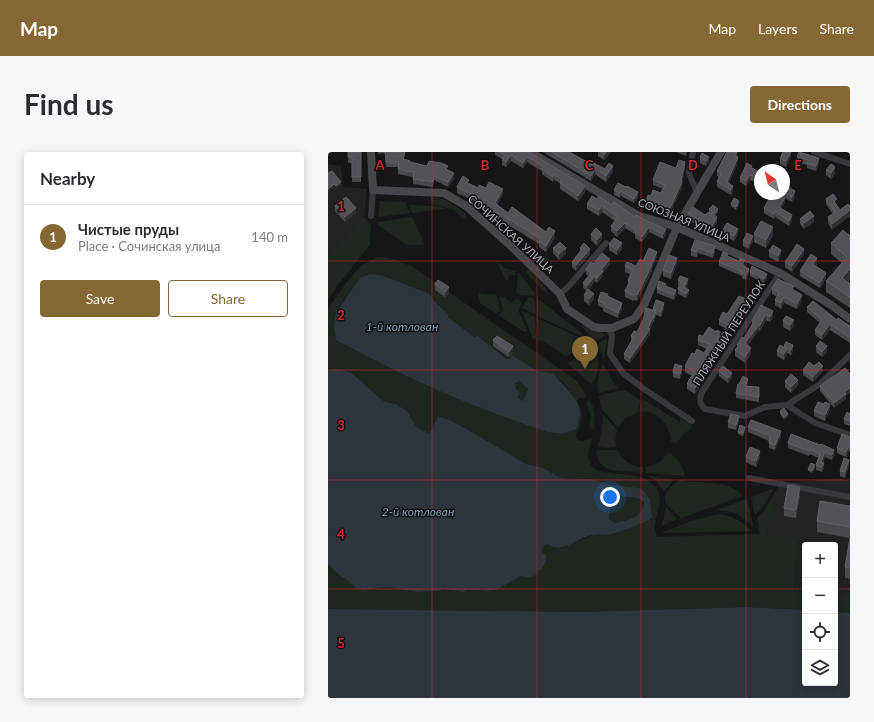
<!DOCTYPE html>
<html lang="en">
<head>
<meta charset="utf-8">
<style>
  :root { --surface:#fff; --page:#f7f7f7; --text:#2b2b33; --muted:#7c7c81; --line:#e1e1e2; --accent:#856733 }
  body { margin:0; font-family:Lato,sans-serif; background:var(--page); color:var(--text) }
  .controls { position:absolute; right:12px; bottom:12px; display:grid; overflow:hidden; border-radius:4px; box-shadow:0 2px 10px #0003 }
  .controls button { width:36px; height:36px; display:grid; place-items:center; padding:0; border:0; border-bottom:1px solid var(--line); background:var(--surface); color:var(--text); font:20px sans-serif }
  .compass { position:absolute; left:426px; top:12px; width:36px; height:36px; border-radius:50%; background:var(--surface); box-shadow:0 2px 10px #0003; rotate:325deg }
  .you { position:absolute; left:282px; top:345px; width:14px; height:14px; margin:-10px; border:3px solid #fff; border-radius:50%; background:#1a73e8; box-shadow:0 0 0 6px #1a73e833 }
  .badge { display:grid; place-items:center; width:26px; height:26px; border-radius:50%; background:var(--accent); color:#fff; font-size:13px; font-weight:700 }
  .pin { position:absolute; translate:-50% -33px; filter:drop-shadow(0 1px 2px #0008) }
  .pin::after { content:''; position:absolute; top:21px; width:14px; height:12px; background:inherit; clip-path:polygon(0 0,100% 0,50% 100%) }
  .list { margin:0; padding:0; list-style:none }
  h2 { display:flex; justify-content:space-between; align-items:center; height:52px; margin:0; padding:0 16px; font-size:17px }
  h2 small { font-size:13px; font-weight:400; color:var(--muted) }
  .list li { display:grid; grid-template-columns:26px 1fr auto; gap:12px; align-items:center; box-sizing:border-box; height:64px; padding:0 16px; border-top:1px solid var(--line) }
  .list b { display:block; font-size:15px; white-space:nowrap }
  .list p { margin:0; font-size:13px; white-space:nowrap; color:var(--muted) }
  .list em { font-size:13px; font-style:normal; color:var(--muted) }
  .actions { display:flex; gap:8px; padding:12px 16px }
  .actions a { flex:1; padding:9px 0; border:1px solid var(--accent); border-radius:4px; text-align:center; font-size:14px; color:var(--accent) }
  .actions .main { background:var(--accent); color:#fff }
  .icon { flex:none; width:22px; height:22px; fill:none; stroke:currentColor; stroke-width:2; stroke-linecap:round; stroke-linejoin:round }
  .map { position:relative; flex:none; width:522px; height:546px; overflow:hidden; border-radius:4px }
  header { display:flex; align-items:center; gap:24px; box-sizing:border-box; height:56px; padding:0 20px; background:var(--accent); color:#fff }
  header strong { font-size:19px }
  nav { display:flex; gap:22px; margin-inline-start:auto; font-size:14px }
  .intro { display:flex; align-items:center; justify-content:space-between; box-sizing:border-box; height:96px; padding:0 24px }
  h1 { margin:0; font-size:28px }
  .button { padding:10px 18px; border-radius:4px; background:var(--accent); color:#fff; font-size:14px; font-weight:700 }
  main { display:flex; gap:24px; padding:0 24px }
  aside { flex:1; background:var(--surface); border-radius:4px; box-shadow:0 2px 10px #0003 }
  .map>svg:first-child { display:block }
</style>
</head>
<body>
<header>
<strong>Map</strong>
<nav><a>Map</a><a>Layers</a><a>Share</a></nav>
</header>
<div class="intro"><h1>Find us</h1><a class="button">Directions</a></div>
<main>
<aside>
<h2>Nearby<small></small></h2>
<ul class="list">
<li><span class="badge">1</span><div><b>Чистые пруды</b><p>Place · Сочинская улица</p></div><em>140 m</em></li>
</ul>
<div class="actions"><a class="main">Save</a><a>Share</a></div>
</aside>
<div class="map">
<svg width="522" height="546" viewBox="0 0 522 546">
  <rect width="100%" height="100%" fill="#161618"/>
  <path fill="#222225" d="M0,12L13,14L15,35L39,37L36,65L0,101Z
    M510,326L522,329V427H520L518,443L507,442V393H477V440L466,439L471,387L438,382L451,330L458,331Z"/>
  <path fill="#1e261f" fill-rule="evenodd" d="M102,45C117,44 127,53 138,62L137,68L126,58L105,52Z
    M52,49L77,50L82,61L50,65Z
    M80,53L109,54L123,58L115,57L84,61Z
    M36,65L43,72L42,93L9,134L0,148V101Z
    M84,65L97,93H78L50,73V70Z
    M53,105L65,107L85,115L249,229L259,245L251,246L249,248C253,257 256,264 252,274C251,279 247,281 248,286L252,289L264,287C247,331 293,317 315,326C320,328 326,332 329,337C336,349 328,360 327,373C326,377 328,381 329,385L432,382L429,366L436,359L450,335L438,382L471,386L466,439L477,440V458L419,455L255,460L0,457V412L11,423L18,427L28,436L35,438L59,435L88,440L110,439L116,437L135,440L140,438L160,439L168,438L193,424L200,426L214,401L215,395L219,392L235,395L265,383H272L296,378L308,373L323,356L300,335L284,333L263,327H251L233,326L215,316L198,312L149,283L124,269L111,264L103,279L101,281L94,278L88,274L79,259L68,252L61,251L54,248L25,222L6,217L0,218V157L17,132L33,114L47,106ZM56,124L102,142L107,150L121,161L120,165L145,184L147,185L149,183L178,207H181L186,204C194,209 201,216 210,220C215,222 222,223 228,226C241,233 253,253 252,268L234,282L219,280L125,245L76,223L6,174C8,156 21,140 32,126Z
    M168,109L177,116L188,119L187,123H181L179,130Z
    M199,118H202L218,136L219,139L218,142L197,120Z
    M190,120L207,141L205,144L192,143L188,141Z
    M150,141L169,143L172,159L169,161H167L152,151Z
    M171,144L176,145L182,150L189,147L193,149L194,152L190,158L199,177V179L196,180L170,163L175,158Z
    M202,145L205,146L207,149L208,163L194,156L200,146Z
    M209,146L251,179L259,187L211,165L209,163Z
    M193,158L207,165L208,188L204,186V184Z
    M209,166L261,190L263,193L253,198L251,197L239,204L236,203L214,188L211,189L210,187Z
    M255,171L259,172L277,183L267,191L265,187L254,175Z
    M279,186V190L276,207L268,193Z
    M266,193C271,204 272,222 264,232L262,231L239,211C248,207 260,201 266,193Z
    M275,211L286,232L292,236L271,241C266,233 273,219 275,211Z
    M192,229L200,237L195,249L190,246L187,231Z
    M296,238L313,248L309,261L297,266L290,276L274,257L271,245L272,243Z
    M315,247L352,270V265L364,273C364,278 360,279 356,281L349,291L343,290C342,272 329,257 310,260Z
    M260,248C268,253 267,269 266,278L261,274L263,265L258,251Z
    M275,262L289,278L287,290L289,295L278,296L270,295L274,279Z
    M270,298H289C295,308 303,315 315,315V321L283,318C273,314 269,309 268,299Z
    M340,300C349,305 355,314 357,324L318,321V315C328,313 334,309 340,300Z
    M320,324L344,327L345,329L336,340L328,329Z
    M353,328C375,333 399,326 415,344L353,366C342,357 329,348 343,335C346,332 349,329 353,328Z
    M446,336L435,355L427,363L423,345Z
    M290,344L310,346L316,350C314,367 301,368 287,371L280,367L283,346Z
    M419,347L426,376C415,363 402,357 386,359Z
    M337,354L346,364L350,367L333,374L336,366Z
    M389,362C402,363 414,368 423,379L333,381L363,369Z
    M520,427H522V461L507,460V442L518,443Z"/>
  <path fill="#2c353c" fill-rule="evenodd" d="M42,122L56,124L102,142L107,150L121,162L120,165L145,184L147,185L149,183L178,207H181L184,204H186L209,219L227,222L228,226C237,234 252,248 252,262C252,267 250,272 248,277L234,282L219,280L171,263L125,245L76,223L8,188L6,174L7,164L19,144L32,126ZM192,229L200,237L195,249L190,246L191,240L188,237L187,231Z
    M6,217L15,218L25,222L54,248L61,251L68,252L79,259L88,274L94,278L101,281L103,279L110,264L124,269L149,283L198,312L215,316L233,326L251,327H263L284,333L311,336L317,340L322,348L324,366L321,368C309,373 297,379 283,382C277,383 271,382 265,383C249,385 236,403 219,392L215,395L214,400L218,404V409L214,417L210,419L208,423L200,426L193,424L168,438L160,439L140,438L135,440L116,437L110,439L88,440L59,435L35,438L28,436L18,427L11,423L0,412V218ZM290,344L310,346L316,350C314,367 300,368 287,371L281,367L283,347Z
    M419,455L477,458V531H507V460L522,461V546H0V457L255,460Z"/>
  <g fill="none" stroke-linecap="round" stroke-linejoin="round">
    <path stroke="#37383d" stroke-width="6" d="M365,0L361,21L369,41
      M486,0L522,12
      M43,64L45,38
      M452,121L374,240C371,247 371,252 377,257L417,264L437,255L459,253L492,232L522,203
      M232,142L241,134L278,91
      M281,176L284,184L282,202L295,221L316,237L364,269
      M459,253L487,271L522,283
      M421,326L522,345"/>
    <path stroke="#45474d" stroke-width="8" d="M43,0L45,38L116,41L138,54L183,94L232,142L239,157L266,175L272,176H284L306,167L316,153L349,75L393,0
      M202,0L311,64L349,75L452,121L503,153L522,167"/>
  </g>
  <path fill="#47494d" d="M20,0H33V30H24V11H20Z
    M50,0H77L76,8L82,10L120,18L126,26L120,35L106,28L105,35L85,32V25L70,22V15H58L57,1L50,2Z
    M167,0H201L257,40L250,49L232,37V31L226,28L225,30L214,22V19L207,15L199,10L195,16L183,9L178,15L174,13V7L167,3Z
    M215,0H241L261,11L277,17L285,19L278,30L267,22L263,29Z
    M270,0H283L276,8L270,4Z
    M348,0H359L358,4Z
    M463,0V4L458,15L452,12V7Z
    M409,4L410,10L401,31L405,39L403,43L389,35V30L391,25L389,24V19Z
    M372,5L381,10L378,14L372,11Z
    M469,5L491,11L488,19L479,16V13L469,10Z
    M357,15L354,31V35L342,61L328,56L327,59L318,56V50L323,44L333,41L335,37L325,33V28L348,16Z
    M424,16L432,20V27L430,32L422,28L418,34L412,30V26Z
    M498,18L507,21L503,27L498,23Z
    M141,31L150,36H158L175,42L169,53L180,61L227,85L218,100L211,95V92L171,67L170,68L150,54V51L129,41V35Z
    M290,31L310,45L306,51L293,44L292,46L286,43V38Z
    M456,40L467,45L464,50L457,46V51L453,56L464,69L461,74L447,65L446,67L436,61V56L446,49L456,45Z
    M269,47L284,53L338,82L335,87L321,80L314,90L307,86V82L297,76L289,85L283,79V74L287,69L274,60L271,64L259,57V52Z
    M498,47L509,53L504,78L500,71V65L505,62L498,52Z
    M403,52H411L408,58L403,54Z
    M7,54L28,61L17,70L7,59Z
    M381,57L390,60L387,64L389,70L384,79L376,74L374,76L360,67V61L377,63L381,60Z
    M472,67L486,70L476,77L472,72Z
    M395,78L410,82L406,89L395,83Z
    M263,82L274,87L269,94L263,88Z
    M426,82L445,83L438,96L426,90Z
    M522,84L520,130L522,132V156L498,140V129L514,111L503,102V91Z
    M367,88L387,100L385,106L370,101L369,105L363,104V98Z
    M415,89H425L421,97L415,94Z
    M281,92L294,97L289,103L281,98Z
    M225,96L238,102L231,108L225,101Z
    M252,96L262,102L248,119L244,115V110L252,100Z
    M441,99L453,103L450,110L441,105Z
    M476,102L464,120L457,115V110Z
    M329,105L324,115V119L309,149L306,148V149L297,145V139L300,132V128L303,123L297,120V114H308L315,109Z
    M400,105L417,113L416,114L421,121L418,128L414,126V124L391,114V110Z
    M265,112H282L275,121V124L269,131L267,129L260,138L266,147L261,153L256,149V143L259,139L255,136V131L260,124L258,122V117Z
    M349,112L343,127L335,124V118Z
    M489,112L488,114L498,126L492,136L472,124V119Z
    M422,120L439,126L436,131L422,124Z
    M350,128L360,131L358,136L361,142L358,146L350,142V137L351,133H350Z
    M107,132L121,141L117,145L107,138Z
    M338,134L348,143L346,148L329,141V136Z
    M444,136L466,138L474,148L469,157L456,151L453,157L447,153V148L449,145L444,142Z
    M280,144L294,157L290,166L275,159V156L270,154V149Z
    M418,153L408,170V173L405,180L391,173V168L399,162Z
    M433,153L445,165L442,170L438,168L432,179L431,178L420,193L423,201L417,211L407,204V198L409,195V193L416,186L424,172V169Z
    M479,155L522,174V191L502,178L494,188L487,183V178L492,171L479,160Z
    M325,157H336L333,165L328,163L326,170H325L322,177V182L302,211L296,207V202L303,189V184L309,180L325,158Z
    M455,169L466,173L462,179L455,175Z
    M375,184L397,189L393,196V199L386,209V211L378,224L374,222L369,230L371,236L367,242L359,237V232L364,224L357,220V214L367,202L376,201L379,197L370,193V188Z
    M165,188L185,200L181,205L165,194Z
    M456,194L465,199L463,203L459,201V202L456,208L449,204V199L456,196Z
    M488,194L499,200L494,205L488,200Z
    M486,214L495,219L485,230L475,223V218Z
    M354,219L352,227L345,225V220Z
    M391,219L404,226L400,231L391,224Z
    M457,229L470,233L463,241L457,235Z
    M420,232L419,234L431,235V250L408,246V241Z
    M492,234L518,243V247L506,256L492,239Z
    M496,252L502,257L497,269L486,264V259Z
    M452,259L460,265L456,268L452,262Z
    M522,262V274L516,272V267Z
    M400,270H411L408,278L400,276Z
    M420,275L453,284L447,298L441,296V289L420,280Z
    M417,278L415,284L410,282V280Z
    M522,285V299H521L518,305L509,301V296Z
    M460,291L506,303L504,308L497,305L495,310L496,316L494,320L488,318V313L490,306L482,302L481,304L460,296Z
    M418,305H432L428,315L418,310Z
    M521,313L517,326L512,324V319Z
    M487,316L484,321L480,319V317Z
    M472,343L468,366L456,364V356Z
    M522,354V427L517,426V415L522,386L489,380V369Z"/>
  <path fill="#2f3033" d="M278,0H283L276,8V3Z
    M409,0H411L407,8V3Z
    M463,0V4L458,15V9Z
    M183,3V9L178,15V10Z
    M199,5V10L195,16V11Z
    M381,5V10L378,14V9Z
    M410,5V10L399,35V30Z
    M491,6V11L488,19V14Z
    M357,10V15L354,31V35L342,61V56L353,29Z
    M285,14V19L278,30V24Z
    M507,15V21L503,27V21Z
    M267,17V22L263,29V24Z
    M126,21V26L120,35V30Z
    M226,22V28L225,30V25Z
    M422,23V28L418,34V29Z
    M432,23V27L430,32V27Z
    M13,30V33L8,37V34Z
    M6,32V35L0,40V37Z
    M257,34V40L250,49V44Z
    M405,34V39L403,43V38Z
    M175,37V42L167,57V51Z
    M293,39V44L292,46V41Z
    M467,39V45L464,50V45Z
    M310,40V45L306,51V47Z
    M457,46V51L451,60V55Z
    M411,49V52L408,58V55Z
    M274,54V60L271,64V58Z
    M28,56V61L17,70V65Z
    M390,57V60L386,64V62Z
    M522,58V64L504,78V72Z
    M447,59V65L446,67V62Z
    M464,63V69L461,74V69Z
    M486,64V70L476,77V71Z
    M389,65V70L384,79V74Z
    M376,68V74L374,76V70Z
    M297,71V76L289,85V79Z
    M321,75V80L314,90V85Z
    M445,75V83L438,96V88Z
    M338,77V82L335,87V82Z
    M410,77V82L406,89V84Z
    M227,79V85L218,100V94Z
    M274,82V87L269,94V88Z
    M425,84V89L421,97V92Z
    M294,91V97L289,103V98Z
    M387,94V100L385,106V101Z
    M238,96V102L231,108V102Z
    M370,96V101L369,105V100Z
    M262,97V102L248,119V113Z
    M476,97V102L464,120V114Z
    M453,98V103L450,110V104Z
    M329,100V105L324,115V119L309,149V143L323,113Z
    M349,106V112L343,127V121Z
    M489,106V112L485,117V112Z
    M282,107V112L275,121V124L269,131V126L273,118Z
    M421,117V121L418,128V123Z
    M522,117V128L514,137V126Z
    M498,121V126L492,136V131Z
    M439,122V126L436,131V127Z
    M267,124V129L259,140V134Z
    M360,127V131L356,140V135Z
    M121,135V141L117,145V140Z
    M348,138V143L346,148V143Z
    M361,138V142L358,146V142Z
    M266,142V147L261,153V147Z
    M474,143V148L469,157V152Z
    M456,145V151L453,157V151Z
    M418,147V153L408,170V173L405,180V175L407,167Z
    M294,151V157L290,166V161Z
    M336,151V157L333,165V160Z
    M328,159V165L326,170V165Z
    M445,159V165L442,170V165Z
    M438,162V168L432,179V173Z
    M325,165V170L322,177V182L302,211V206L320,176Z
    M466,168V173L462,179V173Z
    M502,172V178L494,188V183Z
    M431,173V178L417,197V191Z
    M397,183V189L393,196V199L386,209V211L378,224V219L391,193Z
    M465,193V199L463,203V198Z
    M185,194V200L181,205V200Z
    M499,194V200L494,205V200Z
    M423,196V201L417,211V205Z
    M459,197V202L456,208V202Z
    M354,214V219L352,227V222Z
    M495,214V219L485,230V225Z
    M374,216V222L367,234V228Z
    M404,221V226L400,231V226Z
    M420,227V232L417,239V234Z
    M470,228V233L463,241V235Z
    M371,230V236L367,242V236Z
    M522,236V241L518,243V247L506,256V251L516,240Z
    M502,252V257L497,269V263Z
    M460,262V265L456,268V265Z
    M411,264V270L408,278V273Z
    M453,279V284L447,298V293Z
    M521,294V299L518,305V300Z
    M506,298V303L504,308V303Z
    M432,299V305L428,315V309Z
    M497,300V305L493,315V310Z
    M521,308V313L517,326V320Z
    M496,311V316L494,320V315Z
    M487,313V316L484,321V319Z
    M472,335V343L468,366V358Z"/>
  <path fill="#525359" stroke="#5f6168" d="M20,0H33V25H24V5H20Z
    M57,0H77L75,7L82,9V10L99,14L101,9L113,11L120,14L118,17L126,21L120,30L106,24L105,30L85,27L86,20L70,17L71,10H58Z
    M171,0H201L257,34L250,44L232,31L234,28L226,22L225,25L214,17L215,15L207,9L199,5L195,11L183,3L178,10L174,7L177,3Z
    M224,0H241L261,11L262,9L277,17L281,11L285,14L278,24L267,17L263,24Z
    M273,0H278L276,3Z
    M399,0H409L407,3L410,5L399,30L405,34L403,38L389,30L393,21L389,19Z
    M455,0H463L458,9L452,7Z
    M471,0L491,6L488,14L479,11L480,8L469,5Z
    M374,1L381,5L378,9L372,5Z
    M351,8L357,10L353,29L354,30L342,56L328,51L327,54L318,50L320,43L323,44L325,38L333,41L337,33L325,28L332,10L348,16Z
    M419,11L424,14L423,16L432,20V23L430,27L422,23L418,29L412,26Z
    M503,12L507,15L503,21L498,18Z
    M4,19L13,30L8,34L6,32L0,37V21Z
    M135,24L141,28L139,31L150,36L151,33L158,36L161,30L175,37L167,51L180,61L184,55L218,80L221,75L227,79L218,94L211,90L213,87L171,61L170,62L150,49L151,46L129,35Z
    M290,31L298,35L299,34L310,40L306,47L293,39L292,41L286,38Z
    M459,34L467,39L464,45L456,40Z
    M450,42L457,46L451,55L464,63L461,69L447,59L446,62L436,56L441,47L446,49Z
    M505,42L509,47L506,49L512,58L520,52L522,54V58L504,72L500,65L507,60L498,47Z
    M264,44L269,47L271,44L284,53L286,50L307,65L308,63L319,69L338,77L335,82L321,75L314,85L307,80L308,78L297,71L289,79L283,74L290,65L274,54L271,58L259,52Z
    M18,45L28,56L17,65L7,54Z
    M406,46L411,49L408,55L403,52Z
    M385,53L390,57L386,62L381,57Z
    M365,55L377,63L381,60L389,65L384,74L376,68L374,70L360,61Z
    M482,59L486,64L476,71L472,67Z
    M433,69L445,75L438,88L426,82Z
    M399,71L410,77L406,84L395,78Z
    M268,76L274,82L269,88L263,82Z
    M515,78L522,84V117L514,126L522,132V145L498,129L519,105L503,91Z
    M419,81L425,84L421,92L415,89Z
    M286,86L294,91L289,98L281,92Z
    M367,88L387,94L385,101L370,96L369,100L363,98Z
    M232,90L238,96L231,102L225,96Z
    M256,91L262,97L248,113L244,110L254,97L252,96Z
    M469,92L476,97L464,114L457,110Z
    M445,93L453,98L450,104L441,99Z
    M321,96L329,100L323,113H324L309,143L306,142V144L297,139L302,129L300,128L305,118L297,114L299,110L308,114L312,107L315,109Z
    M395,100L400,102L399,104L411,109L412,107L417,108L414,113L421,117L418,123L414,121V120L391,110Z
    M274,101L282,107L273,118L275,119L269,126L267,124L259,134L255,131L263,121L258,117L263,110L265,112Z
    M483,102L489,106L485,112L498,121L492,131L472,119Z
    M341,103L349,106L343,121L335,118Z
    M424,114L439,122L436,127L422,120Z
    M352,124L360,127L356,135L361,138L358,142L350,137L353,129L350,128Z
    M450,127L466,134L464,137L474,143L469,152L456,145L453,151L447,148L451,141L444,136Z
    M110,128L121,135L117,140L107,132Z
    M331,129L338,132L337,134L348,138L346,143L329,136Z
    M260,137L266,142L261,147L256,143Z
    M273,140L280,142L279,144L294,151L290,161L275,153L276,151L270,149Z
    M411,144L418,147L407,167H408L405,175L391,168L395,160L399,162Z
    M328,148L336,151L333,160L325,157Z
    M485,149L509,168L510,166L522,174V186L502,172L494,183L487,178L494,168L479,155Z
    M433,153L445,159L442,165L438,162L432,173H431L417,191L423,196L417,205L407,198L410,194L409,193L414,185L416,186L426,170L424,169Z
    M318,156L328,159L326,165H325L320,176L322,177L302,206L296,202L306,185L303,184L306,179L309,180L315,168Z
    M458,164L466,168L462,173L455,169Z
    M381,175L388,180L389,178L397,183L391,193L393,194L385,205H386L378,219L374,216L367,228L371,230L367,236L359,232L366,220L357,214L364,201L367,202L369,197L376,201L382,192L370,188L371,183L375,184Z
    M169,184L185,194L181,200L165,188Z
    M492,189L499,194L494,200L488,194Z
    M458,190L465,193L463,198L456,194Z
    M452,193L459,197L456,202L449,199Z
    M481,210L486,214L491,210L495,214L485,225L475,218Z
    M347,212L354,214L352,222L345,220Z
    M395,214L404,221L400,226L391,219Z
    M517,216L522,222V236L516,240L518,242L506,251L492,234Z
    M463,222L470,228L463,235L457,229Z
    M415,224L420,227L417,234L431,235V245L408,241L410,232H411Z
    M490,250L496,252L497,250L502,252L497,263L486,259Z
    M456,256L460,262L456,265L452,259Z
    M519,260L522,262V269L516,267Z
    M403,262L411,264L408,273L400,270Z
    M423,268L453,279L447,293L441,291L442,284L420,275Z
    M412,273L417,275L415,281L410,280Z
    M463,282L492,293L493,292L506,298L504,303L497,300L493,310L496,311L494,315L488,313L492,302L482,297L481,299L460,291Z
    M514,282L522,285V294H521L518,300L509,296Z
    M422,295L432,299L428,309L418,305Z
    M516,306L521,308L517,320L512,319Z
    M483,311L487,313L484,319L480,317Z
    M460,333L472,335L468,358L456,356Z
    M492,349L522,354V375L489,369Z
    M522,386V416L517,415Z"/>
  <path fill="none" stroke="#d62828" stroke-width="1" stroke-opacity="0.55" d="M104,0V546M209,0V546M313,0V546M418,0V546M0,109H522M0,218H522M0,328H522M0,437H477M507,437H522"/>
  <g text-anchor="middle" stroke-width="3" stroke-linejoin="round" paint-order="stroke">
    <g font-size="11" fill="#a8adb8" stroke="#111113">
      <text transform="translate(356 68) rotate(22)" y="4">СОЮЗНАЯ УЛИЦА</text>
      <text transform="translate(183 82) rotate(42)" y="4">СОЧИНСКАЯ УЛИЦА</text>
      <text transform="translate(401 181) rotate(-57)" y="4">ПЛЯЖНЫЙ ПЕРЕУЛОК</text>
    </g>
    <g font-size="12" font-style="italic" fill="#7f9bb3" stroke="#111113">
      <text x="74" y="179">1-й котлован</text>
      <text x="90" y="364">2-й котлован</text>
    </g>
  </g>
  <g font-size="13" text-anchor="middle" font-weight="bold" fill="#d62828" stroke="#111113" stroke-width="3" stroke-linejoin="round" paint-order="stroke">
    <text x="52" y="18">A</text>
    <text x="157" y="18">B</text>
    <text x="261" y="18">C</text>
    <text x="365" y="18">D</text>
    <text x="470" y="18">E</text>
    <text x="13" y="59">1</text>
    <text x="13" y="168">2</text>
    <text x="13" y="278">3</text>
    <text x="13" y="387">4</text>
    <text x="13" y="496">5</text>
  </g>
</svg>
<div class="controls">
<button>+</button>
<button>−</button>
<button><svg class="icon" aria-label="locate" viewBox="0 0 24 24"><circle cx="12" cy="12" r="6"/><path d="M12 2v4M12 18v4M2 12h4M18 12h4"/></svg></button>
<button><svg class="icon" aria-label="layers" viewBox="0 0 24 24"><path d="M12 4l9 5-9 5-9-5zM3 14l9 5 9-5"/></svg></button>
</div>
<svg class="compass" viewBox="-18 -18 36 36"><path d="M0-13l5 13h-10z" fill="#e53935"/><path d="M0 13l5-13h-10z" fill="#7c7c81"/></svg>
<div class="you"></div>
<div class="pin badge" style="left:257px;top:217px">1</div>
</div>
</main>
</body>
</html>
